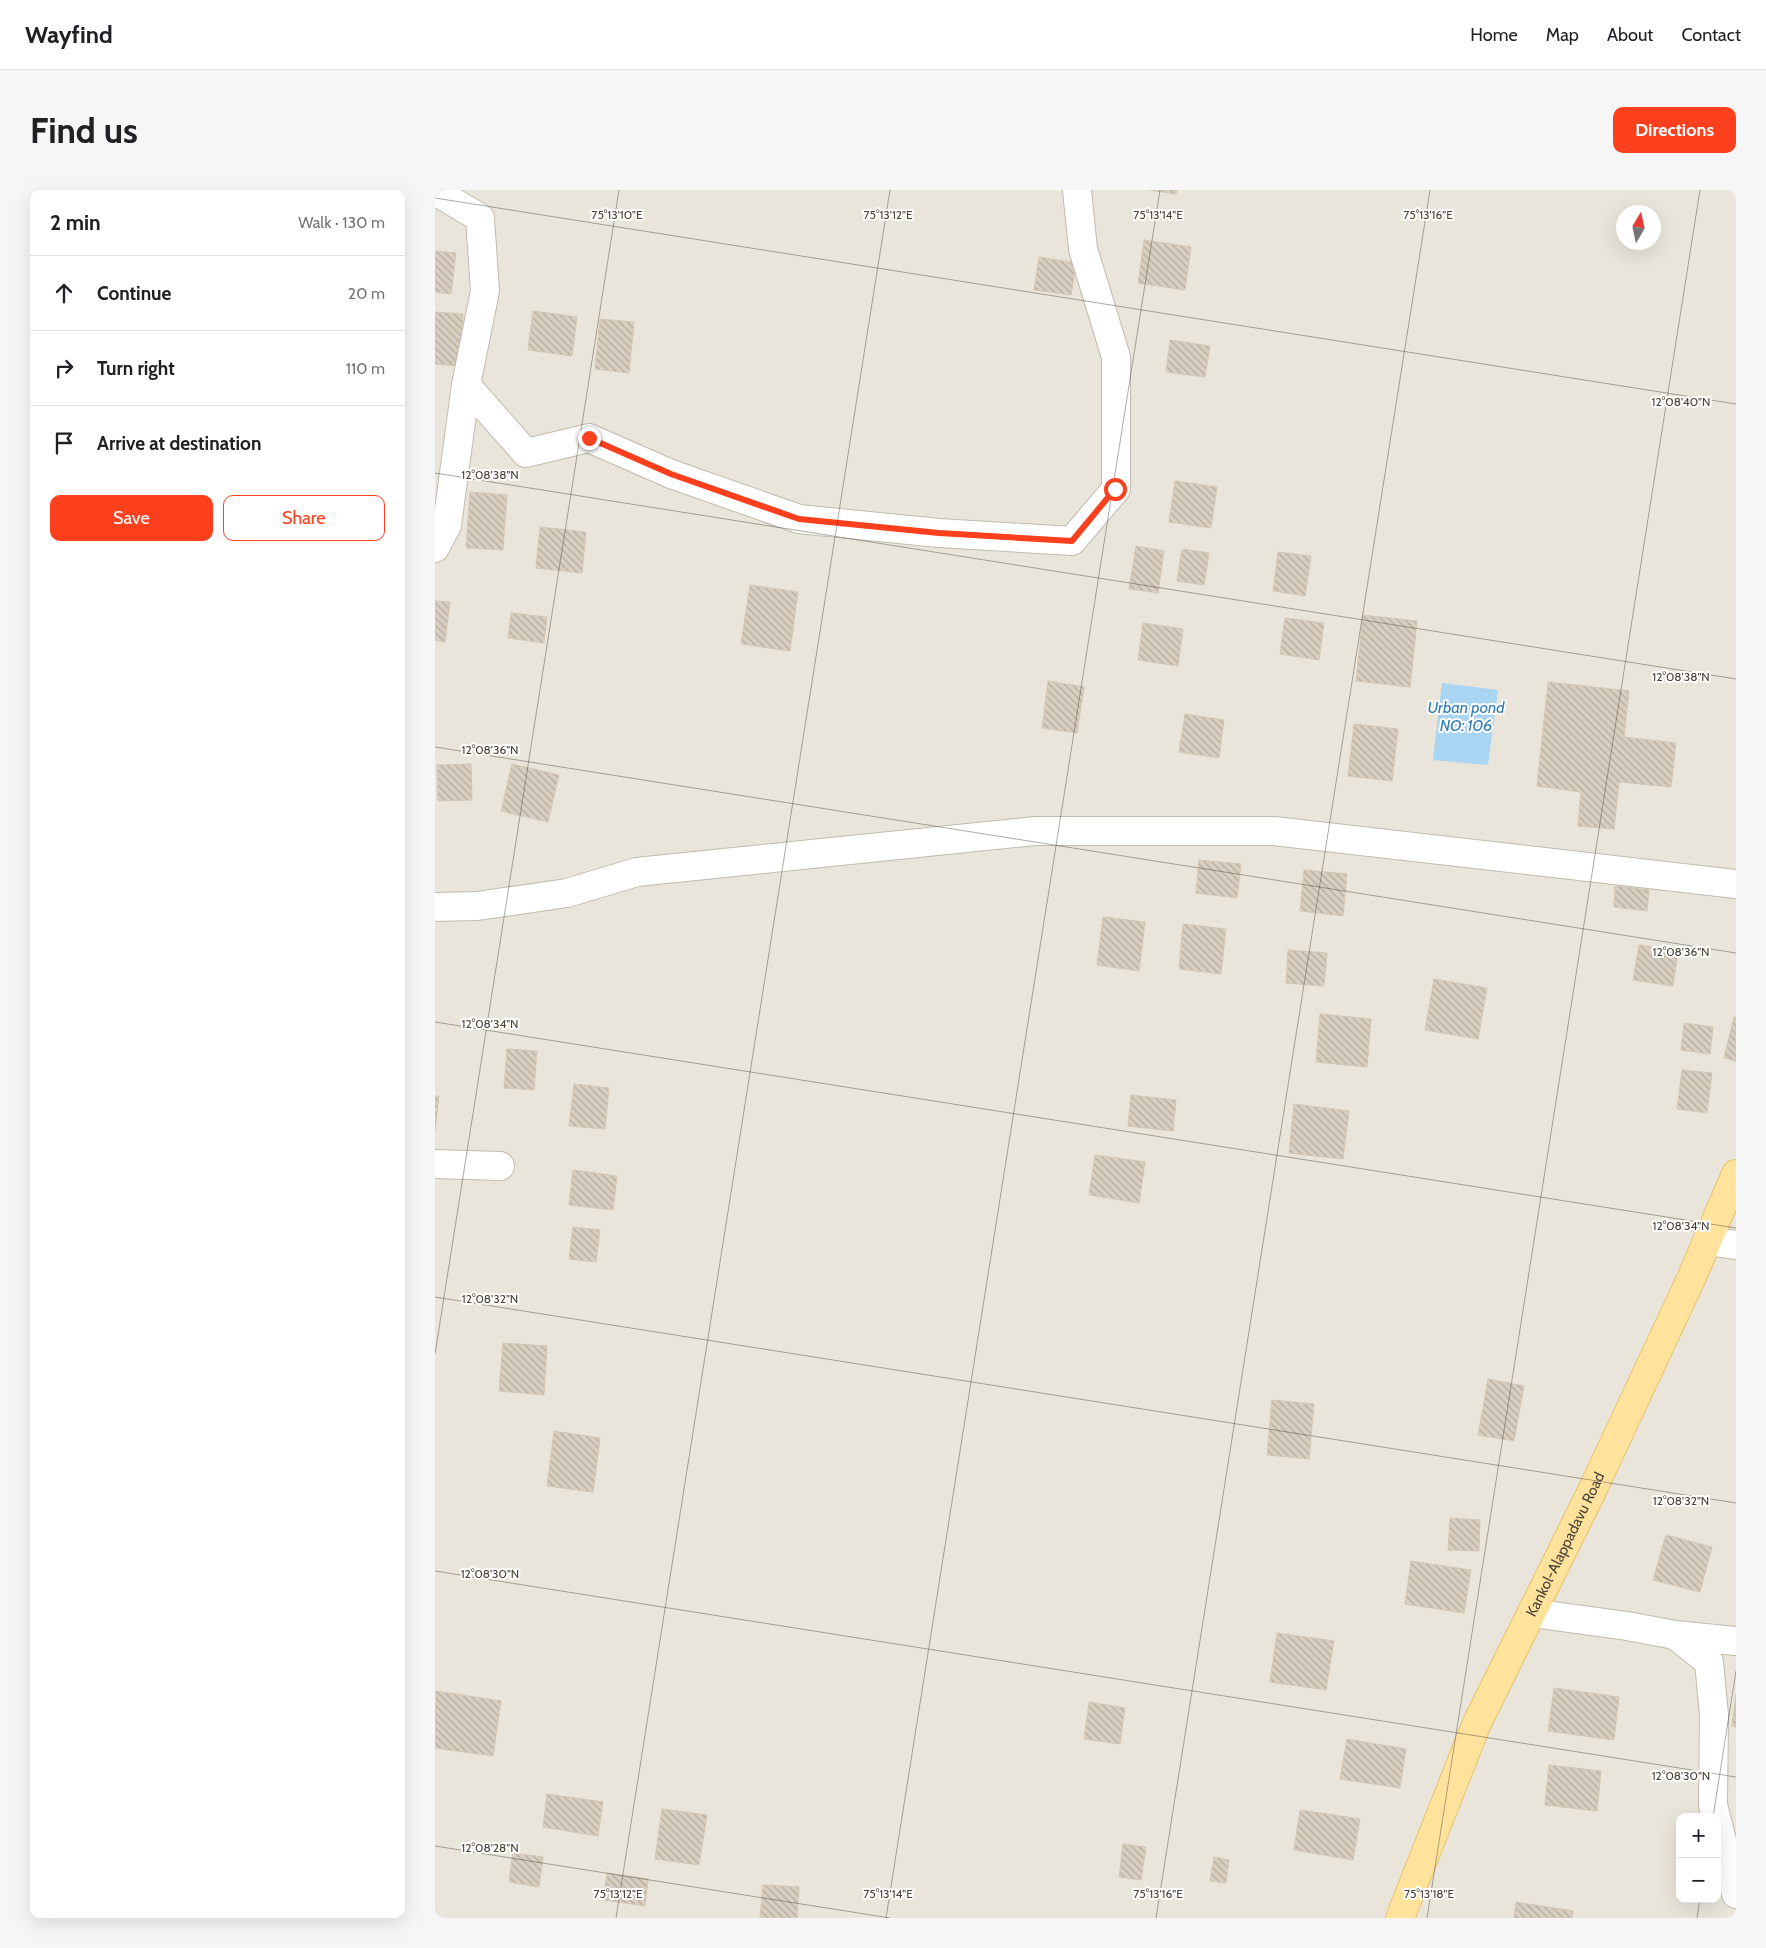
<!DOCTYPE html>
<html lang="en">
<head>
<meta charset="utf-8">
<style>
  :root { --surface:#fff; --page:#f6f6f6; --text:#202124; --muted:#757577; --line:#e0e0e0; --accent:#fc3f1d }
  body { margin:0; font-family:Cabin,sans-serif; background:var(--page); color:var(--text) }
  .controls { position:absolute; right:15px; bottom:15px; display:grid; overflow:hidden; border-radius:10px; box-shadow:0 5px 20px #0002 }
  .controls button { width:45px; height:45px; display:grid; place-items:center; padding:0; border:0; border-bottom:1px solid var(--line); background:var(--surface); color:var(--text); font:25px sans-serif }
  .compass { position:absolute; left:1181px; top:15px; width:45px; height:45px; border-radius:50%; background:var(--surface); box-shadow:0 5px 20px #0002; rotate:9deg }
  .stop { position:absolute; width:15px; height:15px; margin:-11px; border:4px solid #fc3f1d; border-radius:50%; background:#fff }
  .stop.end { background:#fc3f1d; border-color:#fff; box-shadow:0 1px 5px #0008 }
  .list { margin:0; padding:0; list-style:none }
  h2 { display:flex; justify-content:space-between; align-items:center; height:65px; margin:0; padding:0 20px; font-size:21px }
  h2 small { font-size:16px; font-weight:400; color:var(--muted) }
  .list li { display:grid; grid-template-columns:32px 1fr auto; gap:15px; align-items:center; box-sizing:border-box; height:75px; padding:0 20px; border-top:1px solid var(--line) }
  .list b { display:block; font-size:19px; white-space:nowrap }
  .list em { font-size:16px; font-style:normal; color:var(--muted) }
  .actions { display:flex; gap:10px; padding:15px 20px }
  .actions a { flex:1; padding:11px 0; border:1px solid var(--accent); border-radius:10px; text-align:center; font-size:18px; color:var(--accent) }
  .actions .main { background:var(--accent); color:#fff }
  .icon { flex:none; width:28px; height:28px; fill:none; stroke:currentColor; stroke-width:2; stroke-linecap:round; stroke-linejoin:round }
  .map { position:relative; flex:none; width:1301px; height:1728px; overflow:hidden; border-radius:10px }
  header { display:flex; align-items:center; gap:30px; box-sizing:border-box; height:70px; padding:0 25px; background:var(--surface); border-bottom:1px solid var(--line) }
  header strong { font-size:24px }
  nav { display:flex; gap:28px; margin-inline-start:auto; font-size:18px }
  .intro { display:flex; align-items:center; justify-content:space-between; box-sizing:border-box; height:120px; padding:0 30px }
  h1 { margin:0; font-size:35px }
  .button { padding:12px 22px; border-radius:10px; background:var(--accent); color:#fff; font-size:18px; font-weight:700 }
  main { display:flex; gap:30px; padding:0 30px }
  aside { flex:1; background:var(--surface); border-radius:10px; box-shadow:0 5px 20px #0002 }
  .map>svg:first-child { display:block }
</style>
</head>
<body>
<header>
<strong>Wayfind</strong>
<nav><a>Home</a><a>Map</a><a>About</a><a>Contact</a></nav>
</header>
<div class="intro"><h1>Find us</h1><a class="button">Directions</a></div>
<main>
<aside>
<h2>2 min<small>Walk · 130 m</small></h2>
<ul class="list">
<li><svg class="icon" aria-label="ahead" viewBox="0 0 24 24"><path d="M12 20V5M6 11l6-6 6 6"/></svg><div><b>Continue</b></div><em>20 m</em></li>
<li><svg class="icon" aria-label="right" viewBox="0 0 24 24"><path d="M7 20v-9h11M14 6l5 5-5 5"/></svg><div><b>Turn right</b></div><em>110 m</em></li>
<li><svg class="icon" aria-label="arrive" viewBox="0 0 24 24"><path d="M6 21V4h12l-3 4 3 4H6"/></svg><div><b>Arrive at destination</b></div></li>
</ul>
<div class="actions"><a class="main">Save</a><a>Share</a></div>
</aside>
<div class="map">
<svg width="1301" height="1728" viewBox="0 0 1301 1728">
  <defs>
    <pattern id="building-back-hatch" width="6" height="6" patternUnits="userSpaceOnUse" patternTransform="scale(1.25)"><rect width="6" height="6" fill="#d8cfc1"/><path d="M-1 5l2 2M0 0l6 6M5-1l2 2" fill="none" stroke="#b1aa9e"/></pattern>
  </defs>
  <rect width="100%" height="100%" fill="#f6f3ec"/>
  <path fill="#eae5da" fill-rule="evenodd" d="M0,0H1301V1728H0ZM1188,22H1218V52H1188ZM1245,1627H1282V1709H1245Z"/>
  <path fill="#a9d4f2" d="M1007,493L1063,500L1053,575L998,570Z"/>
  <path fill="url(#building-back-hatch)" stroke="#d3c7b4" d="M715,0H742L741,4Z
    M709,50L756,57L750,100L703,93Z
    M0,61L21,63L16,104L0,102Z
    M604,67L641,73L636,105L599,100Z
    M98,121L142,127L137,166L93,160Z
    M0,122L28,124L24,176L0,174Z
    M165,129L199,132L194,183L160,179Z
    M735,150L775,156L770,187L731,182Z
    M740,291L782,297L776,338L734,332Z
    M35,302L72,305L68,360L31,358Z
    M105,337L151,342L147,383L101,378Z
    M701,356L729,361L723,403L694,399Z
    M747,359L774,363L769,395L742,391Z
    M843,362L876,366L870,406L838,401Z
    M315,395L363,402L355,461L306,454Z
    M0,411L15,412L10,452L0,450Z
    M76,423L112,427L109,453L73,448Z
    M928,425L982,431L975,497L921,491Z
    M850,428L889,433L884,470L845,464Z
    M708,433L748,439L743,476L703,470Z
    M613,491L649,497L642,543L607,538Z
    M1113,492L1194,501L1189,547L1241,553L1236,597L1184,592L1179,639L1143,636L1146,602L1102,596Z
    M750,524L789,530L784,568L744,562Z
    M919,534L963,539L957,591L913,586Z
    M36,574L37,610L3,611L2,575Z
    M77,574L124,585L113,632L66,621Z
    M764,670L806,674L802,708L761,703Z
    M869,680L912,684L908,726L865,721Z
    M1180,696L1214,700L1212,721L1179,717Z
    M668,727L710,732L704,781L662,775Z
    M748,734L791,739L786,784L744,779Z
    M1204,755L1243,761L1238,796L1198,790Z
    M853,760L892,763L889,796L851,793Z
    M999,789L1052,798L1043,849L990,840Z
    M885,824L936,829L932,877L881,872Z
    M1299,827L1301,828V871L1289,868Z
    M1249,833L1278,837L1275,864L1246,860Z
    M72,859L102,861L99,900L69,898Z
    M1247,880L1277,883L1272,923L1242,919Z
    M139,894L174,898L170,939L134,936Z
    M696,905L741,910L738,941L693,936Z
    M0,906H4L0,942Z
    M859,914L914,921L908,969L854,963Z
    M660,965L710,972L704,1013L654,1005Z
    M138,980L182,986L178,1020L134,1015Z
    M138,1037L165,1040L161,1072L134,1069Z
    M68,1153L112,1156L109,1205L64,1201Z
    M1053,1189L1089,1196L1079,1251L1043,1245Z
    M837,1210L879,1214L874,1269L832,1265Z
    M119,1241L165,1248L158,1302L112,1296Z
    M1015,1328L1045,1330L1044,1361L1013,1360Z
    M1231,1345L1277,1357L1265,1402L1218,1390Z
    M976,1371L1036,1380L1029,1423L970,1414Z
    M842,1443L899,1451L891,1500L835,1492Z
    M1119,1498L1184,1507L1179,1550L1113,1541Z
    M1,1501L66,1511L58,1566L0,1558Z
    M1301,1504V1537L1297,1536Z
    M654,1512L690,1518L685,1554L649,1549Z
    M912,1549L971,1559L965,1598L905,1589Z
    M1114,1575L1166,1581L1162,1621L1110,1615Z
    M112,1604L168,1612L163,1646L108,1637Z
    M227,1619L272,1625L264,1675L220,1669Z
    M865,1620L925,1629L918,1670L859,1660Z
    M688,1654L711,1657L706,1690L684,1687Z
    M78,1663L108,1667L104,1697L74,1692Z
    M779,1667L794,1670L791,1693L775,1691Z
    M172,1683L213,1689L210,1716L168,1710Z
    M328,1695L364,1697L362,1728H325Z
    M1081,1712L1138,1721L1137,1728H1079Z"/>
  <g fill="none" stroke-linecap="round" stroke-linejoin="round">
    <defs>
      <path id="minor" d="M0,1L45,28L50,101L31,195L91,263L154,248L236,284L364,329L504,343L637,351L681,299V167L648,59L642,0
        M0,358L12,335L31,195
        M0,717L42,716L132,703L202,682L600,641H839L1301,694
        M0,974L65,976
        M1272,1051L1301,1055
        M1097,1423L1192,1436L1240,1445L1274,1472L1279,1525L1278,1615L1281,1627
        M1240,1445L1301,1451
        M1282,1631L1301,1704"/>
      <g id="major">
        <path id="s1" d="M965,1728L1042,1533L1156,1303L1256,1089L1301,984"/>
      </g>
    </defs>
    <use href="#minor" stroke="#c2bbae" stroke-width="30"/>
    <use href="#major" stroke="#e6c16a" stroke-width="30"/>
    <use href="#minor" stroke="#fff" stroke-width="28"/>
    <use href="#major" stroke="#ffe39c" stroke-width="28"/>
  </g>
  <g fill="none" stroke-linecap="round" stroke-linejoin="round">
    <path stroke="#fc3f1d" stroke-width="6" d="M154,248L236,284L364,329L504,343L637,351L680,299"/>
  </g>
  <path fill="none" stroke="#4b4439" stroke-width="1" stroke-opacity="0.45" d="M0,8L1301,214M0,283L1301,489M0,557L1301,763M0,832L1301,1038M0,1107L1301,1313M0,1164L184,0M0,1381L1301,1587M1278,1627L1301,1481M0,1656L455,1728M181,1728L455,0M451,1728L725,0M721,1728L995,0M992,1728L1265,0M1262,1728L1265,1709"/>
  <g text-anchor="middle" stroke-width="4" stroke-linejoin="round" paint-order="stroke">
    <g font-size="15" fill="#4b4439" stroke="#fff">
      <text dy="5" stroke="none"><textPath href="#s1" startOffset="409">Kankol-Alappadavu Road</textPath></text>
    </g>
    <g font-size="16" font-style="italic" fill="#2e7ab2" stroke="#fff">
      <text x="1031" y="523">Urban pond<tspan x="1031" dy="18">NO: 106</tspan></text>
    </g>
  </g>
  <g font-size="12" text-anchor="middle" fill="#4b4439" stroke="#fff" stroke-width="4" stroke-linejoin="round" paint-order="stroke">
    <text x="182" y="29">75°13'10"E</text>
    <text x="453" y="29">75°13'12"E</text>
    <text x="723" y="29">75°13'14"E</text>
    <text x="993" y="29">75°13'16"E</text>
    <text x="1246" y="216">12°08'40"N</text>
    <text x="55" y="289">12°08'38"N</text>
    <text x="1246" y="491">12°08'38"N</text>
    <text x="55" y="564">12°08'36"N</text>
    <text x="1246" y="766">12°08'36"N</text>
    <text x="55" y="838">12°08'34"N</text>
    <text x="1246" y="1040">12°08'34"N</text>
    <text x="55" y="1113">12°08'32"N</text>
    <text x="1246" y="1315">12°08'32"N</text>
    <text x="55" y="1388">12°08'30"N</text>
    <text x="1246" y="1590">12°08'30"N</text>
    <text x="55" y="1662">12°08'28"N</text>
    <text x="183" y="1708">75°13'12"E</text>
    <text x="453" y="1708">75°13'14"E</text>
    <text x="723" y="1708">75°13'16"E</text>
    <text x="994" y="1708">75°13'18"E</text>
  </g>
</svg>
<div class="controls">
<button>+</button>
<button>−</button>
</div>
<svg class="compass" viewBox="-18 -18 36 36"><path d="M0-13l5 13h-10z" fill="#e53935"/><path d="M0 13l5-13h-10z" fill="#757577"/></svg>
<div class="stop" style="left:680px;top:299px"></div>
<div class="stop end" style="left:154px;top:248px"></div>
</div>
</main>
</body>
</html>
